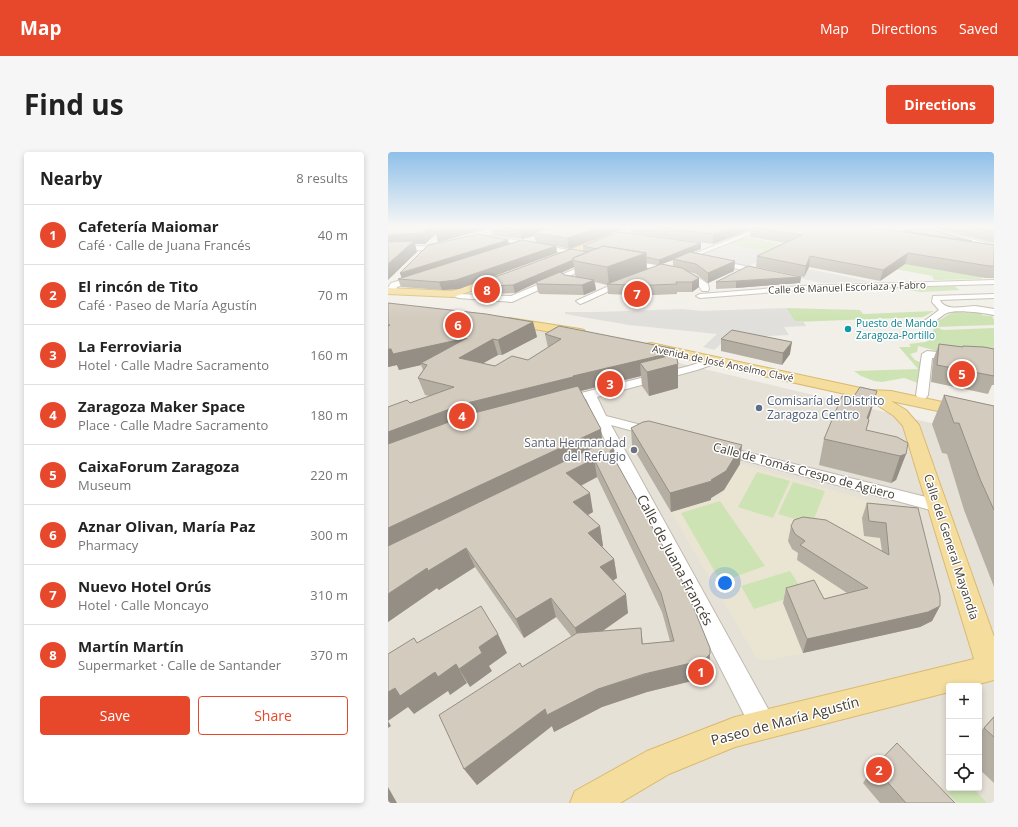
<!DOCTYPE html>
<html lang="en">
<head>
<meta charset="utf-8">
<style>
  :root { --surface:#fff; --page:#f6f6f6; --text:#222; --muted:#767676; --line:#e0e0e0; --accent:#e7482b }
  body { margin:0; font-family:"Open Sans",sans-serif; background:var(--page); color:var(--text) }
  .controls { position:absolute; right:12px; bottom:12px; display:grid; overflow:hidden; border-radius:4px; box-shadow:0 2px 6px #0003 }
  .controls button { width:36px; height:36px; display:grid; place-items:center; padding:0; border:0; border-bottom:1px solid var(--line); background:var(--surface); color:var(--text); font:20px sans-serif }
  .you { position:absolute; left:337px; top:431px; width:14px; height:14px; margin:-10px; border:3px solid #fff; border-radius:50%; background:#1a73e8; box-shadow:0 0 0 6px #1a73e833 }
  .badge { display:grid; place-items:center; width:26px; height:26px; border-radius:50%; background:var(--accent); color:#fff; font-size:13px; font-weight:700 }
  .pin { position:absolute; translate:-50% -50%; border:2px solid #fff; box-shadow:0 1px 4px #0006 }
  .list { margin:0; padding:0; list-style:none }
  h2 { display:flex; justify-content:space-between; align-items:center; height:52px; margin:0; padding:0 16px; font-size:17px }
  h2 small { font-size:13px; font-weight:400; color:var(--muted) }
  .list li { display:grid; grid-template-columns:26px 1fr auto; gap:12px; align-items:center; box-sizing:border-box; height:60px; padding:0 16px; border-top:1px solid var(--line) }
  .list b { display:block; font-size:15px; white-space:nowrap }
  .list p { margin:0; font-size:13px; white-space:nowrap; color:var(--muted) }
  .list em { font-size:13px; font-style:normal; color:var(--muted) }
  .actions { display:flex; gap:8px; padding:12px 16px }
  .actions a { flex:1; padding:9px 0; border:1px solid var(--accent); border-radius:4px; text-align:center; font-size:14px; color:var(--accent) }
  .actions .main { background:var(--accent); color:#fff }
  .icon { flex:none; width:22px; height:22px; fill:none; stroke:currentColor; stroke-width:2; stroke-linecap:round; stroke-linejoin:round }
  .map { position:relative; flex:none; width:606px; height:651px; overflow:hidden; border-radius:4px }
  header { display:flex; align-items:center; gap:24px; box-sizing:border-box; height:56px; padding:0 20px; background:var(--accent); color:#fff }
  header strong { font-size:19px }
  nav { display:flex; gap:22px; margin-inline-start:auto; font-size:14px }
  .intro { display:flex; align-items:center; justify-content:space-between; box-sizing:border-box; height:96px; padding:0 24px }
  h1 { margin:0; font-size:28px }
  .button { padding:10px 18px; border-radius:4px; background:var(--accent); color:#fff; font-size:14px; font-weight:700 }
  main { display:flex; gap:24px; padding:0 24px }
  aside { flex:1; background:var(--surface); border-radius:4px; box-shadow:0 2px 6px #0003 }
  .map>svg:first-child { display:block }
</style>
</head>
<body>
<header>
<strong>Map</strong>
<nav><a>Map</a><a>Directions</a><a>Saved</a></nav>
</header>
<div class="intro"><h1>Find us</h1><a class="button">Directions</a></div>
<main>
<aside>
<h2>Nearby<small>8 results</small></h2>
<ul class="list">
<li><span class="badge">1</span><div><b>Cafetería Maiomar</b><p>Café · Calle de Juana Francés</p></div><em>40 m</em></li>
<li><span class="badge">2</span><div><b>El rincón de Tito</b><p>Café · Paseo de María Agustín</p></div><em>70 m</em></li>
<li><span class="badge">3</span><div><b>La Ferroviaria</b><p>Hotel · Calle Madre Sacramento</p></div><em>160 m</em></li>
<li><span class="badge">4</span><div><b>Zaragoza Maker Space</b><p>Place · Calle Madre Sacramento</p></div><em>180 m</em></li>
<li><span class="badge">5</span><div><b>CaixaForum Zaragoza</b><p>Museum</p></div><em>220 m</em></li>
<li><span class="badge">6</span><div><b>Aznar Olivan, María Paz</b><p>Pharmacy</p></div><em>300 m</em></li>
<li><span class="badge">7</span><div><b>Nuevo Hotel Orús</b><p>Hotel · Calle Moncayo</p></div><em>310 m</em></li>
<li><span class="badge">8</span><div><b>Martín Martín</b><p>Supermarket · Calle de Santander</p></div><em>370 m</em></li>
</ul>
<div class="actions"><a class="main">Save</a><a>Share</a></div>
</aside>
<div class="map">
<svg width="606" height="651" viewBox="0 0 606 651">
  <rect width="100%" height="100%" fill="#f2efe8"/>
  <path fill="#e6e1d7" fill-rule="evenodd" d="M0,163L153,178L606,286V651H0ZM561,534H591V636H561Z"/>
  <path fill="#eae4d3" d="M353,312L517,359L524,371L544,459V469L532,475L415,501L382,508L369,507L283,360L331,346Z"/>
  <path fill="#cee3b4" d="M356,85L484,108L486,106L594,125L593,127L546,128L544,124L540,123L507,117H473L339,92Z
    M566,134L572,138L533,140L504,136Z
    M398,156L472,158L475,162L546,159L535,165L407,170Z
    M568,158L576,161L578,160L576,159L584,161L594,160V163L600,164L606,163L604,165L606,167V173L548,175L555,178L606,176V205L561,202L530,194L529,200L522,202L527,208L534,211L530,231L516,226L494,230L486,229L473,224L466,219L530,217L511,195H523L521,192L538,190L544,184L546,175L550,169Z
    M369,320L402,329L385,366L350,355Z
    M405,330L437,339L424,372L390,362Z
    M332,349L377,414L333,430L293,361Z
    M402,419L416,441L366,457L353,434Z
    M561,634V636H585L599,651H569L557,638Z"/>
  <path fill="#e1dfdc" d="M338,92L386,101L357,116L306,105Z
    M406,114L485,130L435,131L391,122Z
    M398,156L407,169H415L418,174L396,175L401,183L340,186L326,198L315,195L329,182L241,173L177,162V160H209L294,157L314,159Z"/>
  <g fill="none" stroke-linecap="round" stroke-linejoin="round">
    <defs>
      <path id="minor" d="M373,75H381L293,110L288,109Z
        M529,75H538L606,93V97Z
        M100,83L196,101L199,103L196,105L98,86L97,85Z
        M57,91L60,93L59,94L42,98L0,99V95L42,94Z
        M327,108L357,114L358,116L354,118L325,111L324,110Z
        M206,109L208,110V112L124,150L70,146L66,144L70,142L123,144Z
        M239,109C267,113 297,114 320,132L321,137L320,139H314C305,117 257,117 237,112V110Z
        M30,123L34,125L33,127L9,135L6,142H0V136L3,131Z
        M236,127H239L243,129L195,151L192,152L188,149Z
        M606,128V132L412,138L312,146L308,144L312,142L412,134Z
        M606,142V146L552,148C557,160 577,154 587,154C594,155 600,156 606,157V163C596,161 567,157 559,161C551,164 546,174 537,172L535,170L551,158L544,150L545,144Z
        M539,199L606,205V211L544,206L540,243L538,246H530L528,243L534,202Z
        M325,206L330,209L329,211L309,218L209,245L218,264L269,277L271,280L269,283L264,284L223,273L384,564L387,573L384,582L375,585L366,582L221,297L198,247L189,248L187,245L189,242L301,214Z
        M334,294L550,348L556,350L558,354L556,358L550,360L329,301L327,298L329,295Z"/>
      <path id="major" d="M245,75H255L168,109L165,110L161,107L162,105Z
        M116,122L119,123L121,125L119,127L65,145L0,142V136L64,139Z
        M121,166L192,177L196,178L198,181L196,184L192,185L117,172L115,170L117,168Z
        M263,191L482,238L503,239L606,261V271L503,249L518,258L531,273L606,485V528L584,534H561V540L347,595L281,622L232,651H182L187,639L259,599L347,565L586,507L515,274L506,264L480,247L258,198L257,195L258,192Z"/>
    </defs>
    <use href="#minor" stroke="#c0baae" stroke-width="2"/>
    <use href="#major" stroke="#d9ba6f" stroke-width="2"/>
    <use href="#minor" fill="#fff" fill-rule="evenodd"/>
    <use href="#major" fill="#f5dd9e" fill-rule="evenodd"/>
  </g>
  <path fill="#b5afa3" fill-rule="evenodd" d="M0,75H241L181,97L168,94L169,101L71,137L54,138L13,135L10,127L14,126L12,121L121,92L148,90L146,84L134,87L104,83L103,76L50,90L48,82L37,92H27L29,100Z
    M242,75H484L515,80V79L584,89L583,90L606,93V126H597L517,112L492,129L421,115L416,125L368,115L369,104L398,91L362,85V78L325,92L243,81Z
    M492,75H519L500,77Z
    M545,75H606V91L546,76Z
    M195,94L313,97L304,100L347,109L346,119L320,131L308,122L302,120L311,135L304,140H289V142L243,144V143L220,142L219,133L207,130L208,138L196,143L152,142L150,140L148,131L127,141L105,142L93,139L91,131L195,99ZM285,108V114L274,112ZM258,111L270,113L259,118ZM186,115L187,123L188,125L177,123L174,121Z
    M413,125L412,131L348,136L328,137V130Z
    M0,151L145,170L149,185L114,203H110L94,211L107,214L140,208L160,196L157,182L287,202L290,236L261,244L254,234L253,224L193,239L215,295L228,309L321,520L316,526L259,540L214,555L166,580L164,574L89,633L76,617L134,515L184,485L168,465L136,486L87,415L51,438L49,436L0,470V255L22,251L42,244L37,243L30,226L35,218L33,213L11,218L9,213L0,215ZM209,325L274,460L282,489L255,492L253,476L214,479L240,461L225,428L229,426L226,407L214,394H215L212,374L200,363L205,360L193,334Z
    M333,187L402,202L394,213L333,199Z
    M551,192L575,195V194L606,197V233H604L600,242L543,230L545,208Z
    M556,243L606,254V435L576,358L559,302L554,301L544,272Z
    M480,267L481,268L478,278L518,302L508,328L503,331L431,313L436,287Z
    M243,276L352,312L336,338L323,346V348L283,360L244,294Z
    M479,351L530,356L552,454L544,469L532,475L415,501L395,451L398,436L436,447L459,441L409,408L410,401L404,397L400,389L403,374L494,399L492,386L476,384L474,366Z
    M606,564V631L591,617V581Z
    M486,615L567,651H492L475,631Z"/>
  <path fill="#948e85" d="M42,75H102L103,76L50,90L48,82L37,92H27L29,100L0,128V83Z
    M141,75H174L146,81V84L134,87L132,78Z
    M213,75H241L181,97L179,86Z
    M345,75H369H362V78L325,92V82Z
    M501,75H519L500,77Z
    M120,88L121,92L14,127L12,121Z
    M313,91V97L286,107H285V108L271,113V108Z
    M168,94L169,101L71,137L54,138L51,130Z
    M258,101L259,118L221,132L219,115Z
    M520,101L517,112L492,129L495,118Z
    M422,104L421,115L416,125L418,114Z
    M185,108L186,115L149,131L148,130V131L127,141L125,133Z
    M347,109L346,119L320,131V121Z
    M413,125L412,131L348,136V129Z
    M311,126V135L304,140V130Z
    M206,128L208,138L196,143L194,133Z
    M145,170L149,185L114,203L110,188Z
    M79,186L105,187L110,203L76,222L33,211V213L11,218L9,213L0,215V197Z
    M404,190L402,202L394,213L395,201Z
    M287,200L288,213L290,212V236L261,244L259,220L252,211L253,224L188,240L0,301V280L75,252L185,224Z
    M489,239L482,263L472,291L479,266Z
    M213,277L215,295L0,400V376Z
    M354,293L352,312L336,338L323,346V348L283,360L282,341L323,328Z
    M226,296L228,314L222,299Z
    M518,302L508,328L503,331L512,304Z
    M206,307L209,325L182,339L178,321Z
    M202,341L205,360L189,369L185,350Z
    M212,374L215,394L204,400L200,381Z
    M78,396L87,415L51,438L49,436L0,470V442L39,416Z
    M226,407L229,426L216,434L212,415Z
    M238,442L240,461L192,495L187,476Z
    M163,446L168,465L136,486L128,467Z
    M552,454L544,469L532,475L415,501L419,487Z
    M110,482L119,501L101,514L104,519L82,535L71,517L91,495Z
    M322,502L321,520L316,526L259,540L214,555L166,580L164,574L89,633L76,617L157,557L210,537Z
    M68,512L79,531L62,543L60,539L26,562L20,555L0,569L3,574L0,576V540L7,536Z
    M0,635L9,651H0Z"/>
  <path fill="#d3cbbe" stroke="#948e85" d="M0,75H42L34,81L0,83Z
    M52,75H68L47,80Z
    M114,75H141L132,78Z
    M163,75H213L179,86L146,81Z
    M267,75H345L325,82Z
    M362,75H480L606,93V114H601L520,101L495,118L422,104L418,114L369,104L414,83Z
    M583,75H606V80Z
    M538,76L584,89L515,79Z
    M231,80L313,91L271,108L258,105V101L215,94L209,97L195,94Z
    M90,82L120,88L12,121L40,93Z
    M134,88L168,94L68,128L51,130L10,127Z
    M26,89L0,112V90Z
    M215,94L258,101L219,115L187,109L185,106Z
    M183,97L200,100L185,106V108L125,133L103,134L91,131Z
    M302,100L347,109L320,121L308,112L285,107Z
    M273,112L294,116L311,126L304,130H288L289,132L242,134V133L219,132Z
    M360,114L413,125L348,129L328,130Z
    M172,120L177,123L206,128L194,133L150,132L148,130Z
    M0,151L98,162L145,170L110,188L105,187L71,206L107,214L124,204L140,208L173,187L157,182L171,174L287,197V200L185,224V225L75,252L0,280V255L19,248L22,251L66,235L30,226L39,213L33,211L79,186L5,202L3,197H0V174L2,173H0Z
    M344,178L404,190L395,201L333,187Z
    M551,192L575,195V194L596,195L606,197V224L549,213Z
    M288,202L290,212L259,220L252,211Z
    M190,234L213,277L0,376V292L86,261Z
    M472,235L489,239L479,266L481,268L478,278L509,285L520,291L518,302L512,304L436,287L454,244L464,247Z
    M556,243L606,254V358L592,327L571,271H566Z
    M261,269L354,293L338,319L323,328L324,329L282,341L243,276L255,270Z
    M208,294L226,296L222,299L296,432L322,496V502L316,508L256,522L210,537L159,563L157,557L76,617L51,563L132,511L134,515L189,481L253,476L254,492L286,489L273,441L206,307L178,321L202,341L185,350L212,374L200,381L226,407L212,415L238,442L187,476L163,446L128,467L78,396L40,419L39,416L0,442V394Z
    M479,351L530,356L552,444V454L540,460L419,487L398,436L426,428L436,447L480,436L412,393L417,389L407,382L403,374L406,368L415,365L438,368L501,403L498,371L481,369Z
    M93,454L110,482L91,495L94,501L71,517L68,512L50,525L47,520L12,544L7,536L0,540V502L26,486L29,491Z
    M606,565V585L596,576Z
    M509,591L567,651H518L486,615Z"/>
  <linearGradient id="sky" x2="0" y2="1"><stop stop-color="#8fbfe9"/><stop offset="0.45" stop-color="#f9f8f5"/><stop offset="1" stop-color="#f9f8f5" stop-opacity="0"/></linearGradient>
  <rect width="606" height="166" fill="url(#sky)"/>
  <circle fill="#0f9aa8" stroke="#fff" stroke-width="1.5" cx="460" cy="177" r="4"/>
  <circle fill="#5c6f8a" stroke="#fff" stroke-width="1.5" cx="371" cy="256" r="4"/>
  <circle fill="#6b7280" stroke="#fff" stroke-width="1.5" cx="246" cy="298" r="4"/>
  <g text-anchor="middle" stroke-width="3" stroke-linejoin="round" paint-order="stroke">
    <g font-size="10" fill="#454037" stroke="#fff">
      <text transform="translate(459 135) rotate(-2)" y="4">Calle de Manuel Escoriaza y Fabro</text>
      <text transform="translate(335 211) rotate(12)" y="4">Avenida de José Anselmo Clavé</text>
    </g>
    <g font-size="10" fill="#0d838f" stroke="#fff" text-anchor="start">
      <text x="468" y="175">Puesto de Mando<tspan x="468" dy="12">Zaragoza-Portillo</tspan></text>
    </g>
    <g font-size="12" fill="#4e5e75" stroke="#fff" text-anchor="start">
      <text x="379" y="253">Comisaría de Distrito<tspan x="379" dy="14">Zaragoza Centro</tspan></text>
    </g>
    <g font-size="12" fill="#5b616d" stroke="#fff" text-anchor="end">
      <text x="238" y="295">Santa Hermandad<tspan x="238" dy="14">del Refugio</tspan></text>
    </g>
    <g font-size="12" fill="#454037" stroke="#fff">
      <text transform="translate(416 319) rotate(15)" y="4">Calle de Tomás Crespo de Agüero</text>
      <text transform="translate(563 395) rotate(72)" y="4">Calle del General Mayandía</text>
    </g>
    <g font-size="14" fill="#454037" stroke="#fff">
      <text transform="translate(287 408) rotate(62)" y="5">Calle de Juana Francés</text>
      <text transform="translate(397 569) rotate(-15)" y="5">Paseo de María Agustín</text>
    </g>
  </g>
</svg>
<div class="controls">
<button>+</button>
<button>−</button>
<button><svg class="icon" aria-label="locate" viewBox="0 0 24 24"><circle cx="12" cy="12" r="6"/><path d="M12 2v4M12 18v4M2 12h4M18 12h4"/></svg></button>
</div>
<div class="you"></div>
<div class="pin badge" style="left:313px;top:520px">1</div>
<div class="pin badge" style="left:491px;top:618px">2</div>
<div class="pin badge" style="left:222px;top:232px">3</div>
<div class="pin badge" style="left:74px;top:264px">4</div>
<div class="pin badge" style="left:574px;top:222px">5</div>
<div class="pin badge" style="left:70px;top:173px">6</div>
<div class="pin badge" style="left:249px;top:142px">7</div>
<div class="pin badge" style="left:99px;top:138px">8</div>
</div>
</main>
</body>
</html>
